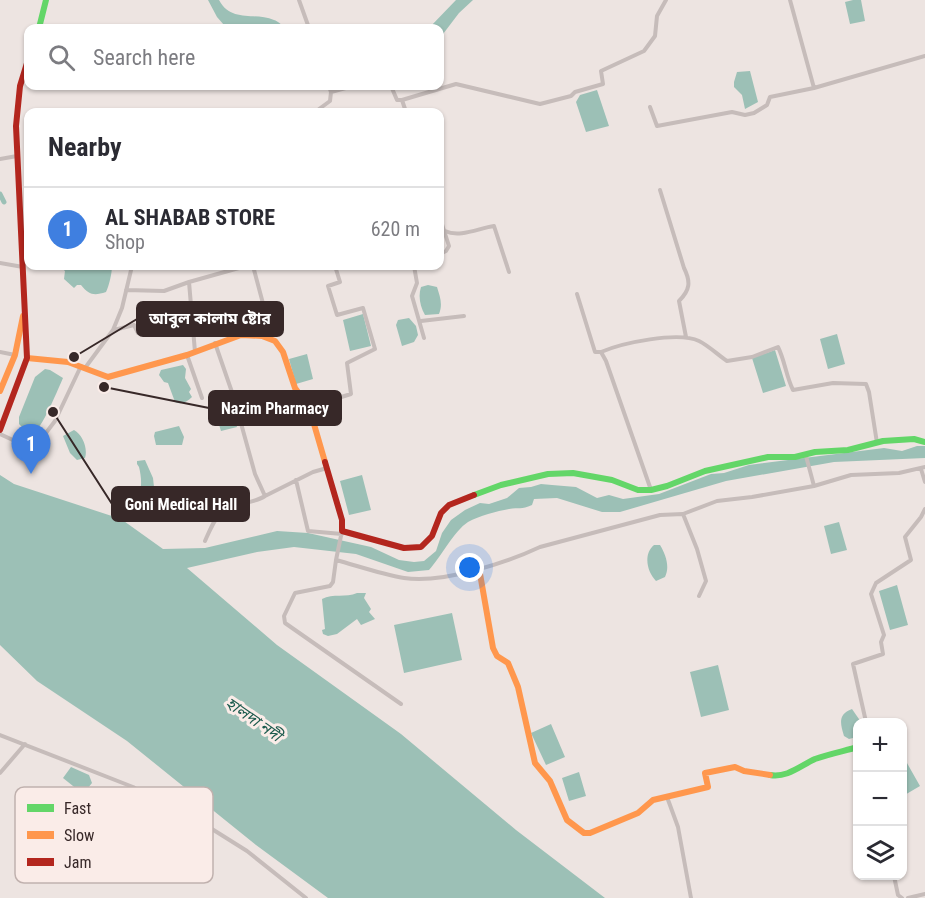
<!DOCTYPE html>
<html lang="en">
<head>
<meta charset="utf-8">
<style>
  :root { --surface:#fff; --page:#f2f2f3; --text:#2b2b33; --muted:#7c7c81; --line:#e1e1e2; --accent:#1a73e8 }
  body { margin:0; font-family:"Roboto Condensed","Noto Sans Bengali",sans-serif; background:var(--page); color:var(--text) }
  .controls { position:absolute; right:18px; bottom:18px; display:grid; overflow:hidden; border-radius:12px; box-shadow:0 2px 4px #0004 }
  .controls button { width:54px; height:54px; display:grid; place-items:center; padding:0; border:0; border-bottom:2px solid var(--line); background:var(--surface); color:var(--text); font:30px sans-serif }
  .you { position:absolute; left:470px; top:568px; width:21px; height:21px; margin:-15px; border:4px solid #fff; border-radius:50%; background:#1a73e8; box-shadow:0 0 0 9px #1a73e833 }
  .badge { display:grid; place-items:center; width:39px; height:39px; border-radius:50%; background:var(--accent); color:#fff; font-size:20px; font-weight:700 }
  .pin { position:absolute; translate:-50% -50px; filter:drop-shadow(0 2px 3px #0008) }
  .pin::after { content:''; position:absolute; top:32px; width:21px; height:18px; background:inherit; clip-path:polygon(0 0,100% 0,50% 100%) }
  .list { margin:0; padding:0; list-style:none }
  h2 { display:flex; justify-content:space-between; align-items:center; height:78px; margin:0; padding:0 24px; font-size:26px }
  h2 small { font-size:20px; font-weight:400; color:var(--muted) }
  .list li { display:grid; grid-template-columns:39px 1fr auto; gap:18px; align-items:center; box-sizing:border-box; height:84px; padding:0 24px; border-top:2px solid var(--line) }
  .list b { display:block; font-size:22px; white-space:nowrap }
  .list p { margin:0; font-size:20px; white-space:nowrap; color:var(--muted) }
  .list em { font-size:20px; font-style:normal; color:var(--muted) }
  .icon { flex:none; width:33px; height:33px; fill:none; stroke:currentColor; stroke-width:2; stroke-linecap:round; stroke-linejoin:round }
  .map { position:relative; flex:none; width:925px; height:898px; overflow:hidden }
  .search { position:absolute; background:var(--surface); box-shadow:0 2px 4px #0004; left:24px; top:24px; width:420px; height:66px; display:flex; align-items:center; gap:15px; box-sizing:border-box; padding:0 21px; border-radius:12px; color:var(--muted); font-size:22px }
  .panel { position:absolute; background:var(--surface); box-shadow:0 2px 4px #0004; left:24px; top:108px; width:420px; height:162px; border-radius:12px }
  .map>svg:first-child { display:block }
</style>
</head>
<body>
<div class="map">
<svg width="925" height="898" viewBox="0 0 925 898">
  <rect width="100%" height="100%" fill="#ede4e1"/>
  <path fill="#9cc0b6" d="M208,0H219C231,23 255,12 274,20C278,21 283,26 286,28H260L224,25L217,17Z
    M456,0H473L459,13L440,38V28H429Z
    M853,0H861L865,21L850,24L845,2Z
    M750,71L758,102L745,109L742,95L734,87V82L737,72Z
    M597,90L609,126L586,132L576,102L580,95Z
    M59,266H112C112,273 109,286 106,292C94,296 89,295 81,285H77L74,288L64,279L65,271Z
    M428,285L437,287C440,297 443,304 439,314L425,315C420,306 418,296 421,287Z
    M363,314L371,346L350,351L343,320Z
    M409,318L416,326L418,335L414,342L402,346L396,325L398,320Z
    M837,334L845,364L828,369L820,339Z
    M775,350L786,386L763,393L752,358Z
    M307,354L313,379L296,384L289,359Z
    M183,365L186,369L185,378L191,389L189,392L192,397C187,402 181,405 175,402L168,383L164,382L159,375L161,370Z
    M45,369L50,370L63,378C59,387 43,426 36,430C29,434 23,428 19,424V417L35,377Z
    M227,394L237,427L221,431L211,400Z
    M179,426L184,437L182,445H156L154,436L155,432Z
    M74,430C83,435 88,449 85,458L77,460L70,453L63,436Z
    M917,446H925V458L834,462L726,481L620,512H602L557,498L534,499L532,505C521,510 519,507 509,509C497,511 479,516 468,522C454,531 441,557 429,570L408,572L356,554L294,547L257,552L187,568L277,645L401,734L516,830L605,898H328L256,845L127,741L37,681L0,645V475L14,484L121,519L163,549L205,548L277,531L308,533L371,547L399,560L414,562L424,561L436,551L442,533L451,520L465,510L480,503L489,504L507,498L519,488L531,487L541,484L552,485L576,487L597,498L609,495L623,499L659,494L711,474L724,473L749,465L884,448L902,451Z
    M145,460L153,478L154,487L140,492C142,484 141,475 139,467L137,464V461Z
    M362,475L371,510L349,515L340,481Z
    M839,522L847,550L831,554L824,526Z
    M654,545H660C666,555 670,567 665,577L656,581C647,572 643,554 654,545Z
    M897,585L908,625L890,630L879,591Z
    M357,593H366L364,598L371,609L369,612L375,619L361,625L357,619L337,634L328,636L323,634L322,630L325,629L322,599C333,593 346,598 357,593Z
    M452,613L462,660L404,673L394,625Z
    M718,665L729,710L701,717L690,672Z
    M852,709L861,722H858L857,737L849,739L844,736C840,723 838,714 852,709Z
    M551,724L565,757L546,765L531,733Z
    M903,756L920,786L903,796L902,795Z
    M71,767L89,775L92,783L83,794L63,778Z
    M579,772L586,796L569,801L562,778Z"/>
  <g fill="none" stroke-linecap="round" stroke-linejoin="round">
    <path stroke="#9cc0b6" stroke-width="5" d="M0,194L4,202"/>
    <path stroke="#c6bcba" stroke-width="4" d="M299,0L309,28
      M790,0L814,88
      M391,86L397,100H402L406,112
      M331,92L353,86
      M402,100L456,84L540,104L571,96L575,92L603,84L601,71L644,51L655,36L657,16L666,0
      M650,107L657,126L732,112L745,115L754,113L767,105L770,97L814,88L925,56
      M315,112L330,101L331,92L329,86
      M0,159L17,156
      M660,190L684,268C691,282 690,290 679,301L686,337
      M440,218L449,246L446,251L440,254
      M445,231C460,238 479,228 494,226L509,272
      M0,263L23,267
      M414,266L417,283L412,296L424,338
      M189,282L246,266
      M126,290L164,291L189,282L195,352
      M577,294L595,352H601L606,361L651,490
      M421,321L464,316
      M114,330L134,325L138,333
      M249,335C249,322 251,320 263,316L265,311L253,266
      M215,343L234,398L255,474L265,496L313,472L327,468
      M0,352L15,355
      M601,352C622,343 678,331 699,341C709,346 718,355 727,361L752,357L778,347C785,361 786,376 793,390L833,383L866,384L869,392L877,443
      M187,355L202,398
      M85,368L113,330L122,308L132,266
      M309,407L351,394L347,363L375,349L363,308L337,315L328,286L340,282L335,266
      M0,434L28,447L36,446L55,421L81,366
      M806,456L814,486
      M921,469L925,482
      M296,480L308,531L342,534
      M683,514L697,549L706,581L699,596
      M342,531L336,560C358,566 381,574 404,578C442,584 506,563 540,547L660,515L683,514L717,501L752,497L814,486L851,475L899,473L925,467
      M205,541C216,516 218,509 246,503C253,501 259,500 265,496
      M336,560L333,582L330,586L295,593L284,616L285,623L401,704
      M866,722L853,664L883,654L881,642L884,635L871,594L876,583L911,560L905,537L921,517L925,509
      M0,735L133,787L156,802L196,819L247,851L306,898
      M0,773L25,744
      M667,797L678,827L691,898
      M894,876L898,895L902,898
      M908,898L925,894"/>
    <path stroke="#63d668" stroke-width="6" d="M39,28L46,0
      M474,495L501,485L548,474L573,473L612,480L638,490H651L667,486L705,471L768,457H795L815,452L848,450L883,441L914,439L925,442
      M770,775C787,778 800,766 815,759C829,754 844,751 858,747"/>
    <path stroke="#ff974d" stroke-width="6" d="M27,358L68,362L108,377L187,355L241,335L262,336L275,341L283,352L295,388L309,407L325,462
      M0,391L15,355L23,316
      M479,568L493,648L497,656L508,663L518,687L535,763L550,781L567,820L584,833H590L638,813L653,800L708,787L705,773L735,767L744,771L770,775"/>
    <path stroke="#b3261e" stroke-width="6" d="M0,430L27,358L16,126L20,86L28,60
      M325,462L342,520V531L404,548L421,547L432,536L441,513L449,505L474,495"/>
  </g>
  <g text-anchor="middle" stroke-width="6" stroke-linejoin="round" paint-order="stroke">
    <g font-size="16" font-style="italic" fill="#1c5a4d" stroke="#faece8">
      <text transform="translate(254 719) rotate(35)" y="6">হালদা নদী</text>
    </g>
  </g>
  <rect x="15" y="787" width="198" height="96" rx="9" fill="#faece8" stroke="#c0b1ae" stroke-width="1.5"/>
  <rect x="27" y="804" width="27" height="8" fill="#63d668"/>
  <rect x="27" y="831" width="27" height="8" fill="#ff974d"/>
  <rect x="27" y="858" width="27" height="8" fill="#b3261e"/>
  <g font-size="16" fill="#372828">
    <text x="64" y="814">Fast</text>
    <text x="64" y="841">Slow</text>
    <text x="64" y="868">Jam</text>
  </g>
  <path fill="none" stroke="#372828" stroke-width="2" d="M74 357L137 319M104 387L209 408M53 412L112 504"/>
  <g fill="#372828" stroke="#faece8" stroke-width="2">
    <circle cx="74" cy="357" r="6"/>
    <circle cx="104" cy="387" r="6"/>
    <circle cx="53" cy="412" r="6"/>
  </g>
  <g fill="#372828" stroke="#372828" stroke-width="2">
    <rect x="137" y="302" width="146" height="34" rx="6"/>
    <rect x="209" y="391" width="132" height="34" rx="6"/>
    <rect x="112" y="487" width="137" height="34" rx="6"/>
  </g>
  <g font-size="16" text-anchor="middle" font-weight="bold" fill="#fff">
    <text x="210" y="324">আবুল কালাম ষ্টোর</text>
    <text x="275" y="414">Nazim Pharmacy</text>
    <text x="181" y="510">Goni Medical Hall</text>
  </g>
</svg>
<div class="controls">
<button>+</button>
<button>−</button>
<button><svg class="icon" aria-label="layers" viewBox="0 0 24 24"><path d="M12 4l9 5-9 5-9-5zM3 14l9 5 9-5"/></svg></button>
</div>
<div class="you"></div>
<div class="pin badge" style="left:31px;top:474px;background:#3f7fe0">1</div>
<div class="search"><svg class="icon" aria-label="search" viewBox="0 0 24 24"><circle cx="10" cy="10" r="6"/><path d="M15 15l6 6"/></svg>Search here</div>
<section class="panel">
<h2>Nearby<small></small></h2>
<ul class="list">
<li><span class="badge" style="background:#3f7fe0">1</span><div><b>AL SHABAB STORE</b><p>Shop</p></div><em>620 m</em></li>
</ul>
</section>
</div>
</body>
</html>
